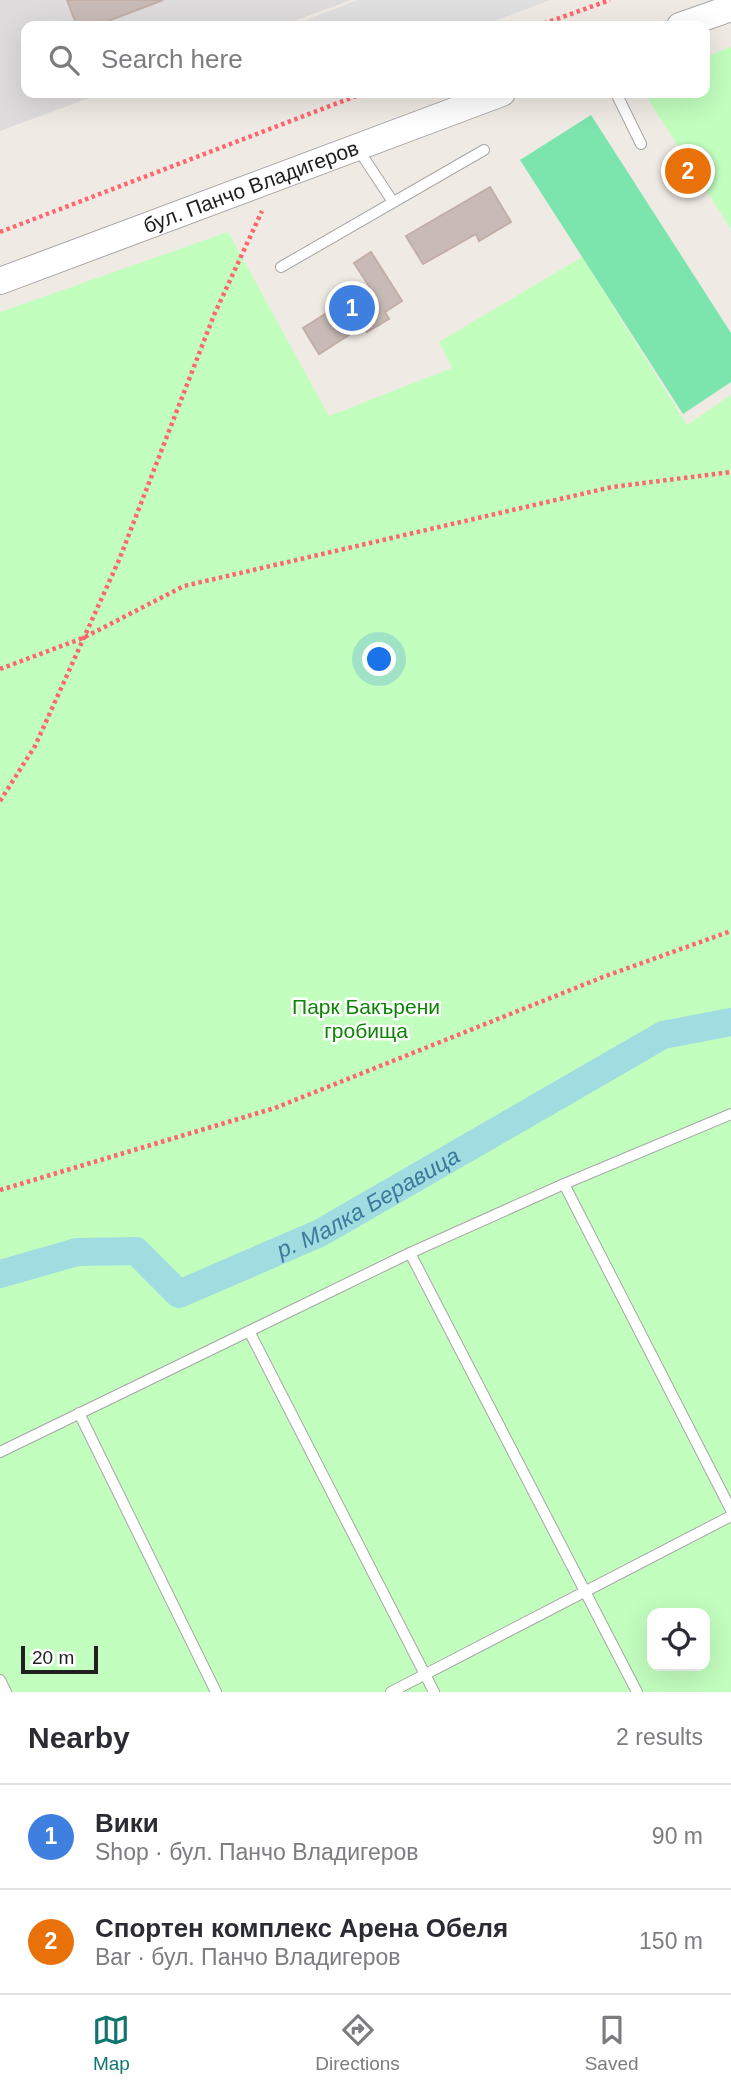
<!DOCTYPE html>
<html lang="en">
<head>
<meta charset="utf-8">
<style>
  :root { --surface:#fff; --page:#f7f7f7; --text:#2b2b33; --muted:#7c7c81; --line:#e1e1e2; --accent:#0f766e }
  body { margin:0; font-family:Arial,sans-serif; background:var(--page); color:var(--text) }
  .controls { position:absolute; right:21px; bottom:21px; display:grid; overflow:hidden; border-radius:14px; box-shadow:0 7px 28px #0002 }
  .controls button { width:63px; height:63px; display:grid; place-items:center; padding:0; border:0; border-bottom:2px solid var(--line); background:var(--surface); color:var(--text); font:35px sans-serif }
  .scale { position:absolute; left:21px; bottom:18px; width:77px; box-sizing:border-box; padding-left:7px; border:4px solid #1f1f1f; border-top:0; font-size:19px; line-height:24px; white-space:nowrap; color:#1f1f1f; -webkit-text-stroke:5px #fff; paint-order:stroke }
  .you { position:absolute; left:380px; top:660px; width:24px; height:24px; margin:-18px; border:5px solid #fff; border-radius:50%; background:#1a73e8; box-shadow:0 0 0 10px #1a73e833 }
  .badge { display:grid; place-items:center; width:46px; height:46px; border-radius:50%; background:var(--accent); color:#fff; font-size:23px; font-weight:700 }
  .pin { position:absolute; translate:-50% -50%; border:4px solid #fff; box-shadow:0 2px 7px #0006 }
  .list { margin:0; padding:0; list-style:none }
  h2 { display:flex; justify-content:space-between; align-items:center; height:91px; margin:0; padding:0 28px; font-size:30px }
  h2 small { font-size:23px; font-weight:400; color:var(--muted) }
  .list li { display:grid; grid-template-columns:46px 1fr auto; gap:21px; align-items:center; box-sizing:border-box; height:105px; padding:0 28px; border-top:2px solid var(--line) }
  .list b { display:block; font-size:26px; white-space:nowrap }
  .list p { margin:0; font-size:23px; white-space:nowrap; color:var(--muted) }
  .list em { font-size:23px; font-style:normal; color:var(--muted) }
  .icon { flex:none; width:38px; height:38px; fill:none; stroke:currentColor; stroke-width:2; stroke-linecap:round; stroke-linejoin:round }
  .map { position:relative; flex:none; width:731px; height:1692px; overflow:hidden }
  .search { position:absolute; background:var(--surface); box-shadow:0 7px 28px #0002; left:21px; right:21px; top:21px; height:77px; display:flex; align-items:center; gap:18px; box-sizing:border-box; padding:0 24px; border-radius:14px; color:var(--muted); font-size:26px }
  .sheet { height:301px; background:var(--surface) }
  nav { display:flex; justify-content:space-around; align-items:center; box-sizing:border-box; height:98px; border-top:2px solid var(--line); background:var(--surface); font-size:19px; color:var(--muted) }
  nav a { display:grid; justify-items:center; gap:4px }
  nav .on { color:var(--accent) }
  .map>svg:first-child { display:block }
</style>
</head>
<body>
<div class="map">
<svg width="731" height="1692" viewBox="0 0 731 1692">
  <rect width="100%" height="100%" fill="#f0eae4"/>
  <path fill="#dddbdc" d="M0,0H351L281,26H26V93H102L0,131Z"/>
  <path fill="#c2febe" fill-rule="evenodd" d="M731,47V229L644,93H705V57Z
    M228,232L329,416L452,368L439,342L582,257L687,425L731,395V1692H0V312ZM652,1613H705V1666H652Z"/>
  <path fill="#7ce5ad" d="M591,115L731,333V382L683,414L520,160Z"/>
  <path fill="#dfdfdf" d="M358,0H550L482,26L292,25Z"/>
  <g fill="none" stroke-linecap="round" stroke-linejoin="round">
    <path stroke="#a1dce1" stroke-width="28" id="s1" d="M0,1274L77,1252L136,1251L179,1294L320,1233L663,1035L731,1022"/>
  </g>
  <path fill="#c8bbb7" stroke="#c3aea5" stroke-width="2" d="M67,0H163L95,26H77Z
    M490,187L511,222L479,241L476,234L423,264L406,236Z
    M371,252L402,301L385,312L389,319L367,332L363,326L319,354L303,328L369,286L354,263Z"/>
  <g fill="none" stroke-linecap="round" stroke-linejoin="round">
    <defs>
      <path id="service" d="M616,93L641,144
        M358,149L393,202
        M281,267L484,150
        M564,1184L731,1510
        M410,1253L637,1692
        M249,1331L434,1692
        M79,1413L216,1692
        M0,1452L410,1253L564,1184L731,1114
        M0,1680L6,1692
        M391,1692L731,1516"/>
      <g id="tertiary">
        <path d="M680,26L731,8"/>
        <path id="s2" d="M0,281L502,93"/>
      </g>
    </defs>
    <use href="#service" stroke="#a6a6a6" stroke-width="12"/>
    <use href="#tertiary" stroke="#a6a6a6" stroke-width="28"/>
    <path stroke="#ff666d" stroke-width="4.5" stroke-dasharray="3.5 3.5" stroke-linecap="butt" d="M537,26L610,0
      M0,232L364,93
      M0,669L83,638L184,586L612,487L731,472
      M0,801L35,746L119,560L214,315L262,211
      M0,1190L275,1108L603,977L731,931"/>
    <use href="#service" stroke="#fff" stroke-width="10"/>
    <use href="#tertiary" stroke="#fff" stroke-width="26"/>
  </g>
  <g text-anchor="middle" stroke-width="5" stroke-linejoin="round" paint-order="stroke">
    <g font-size="21" fill="#1f1f1f" stroke="#fff">
      <text dy="7" stroke="none"><textPath href="#s2" startOffset="268">бул. Панчо Владигеров</textPath></text>
    </g>
    <g font-size="21" fill="#0b8603" stroke="#fff">
      <text x="366" y="1014">Парк Бакърени<tspan x="366" dy="24">гробища</tspan></text>
    </g>
    <g font-size="23" font-style="italic" fill="#3c7a9d" stroke="#fff">
      <text dy="8" stroke="none"><textPath href="#s1" startOffset="410">р. Малка Беравица</textPath></text>
    </g>
  </g>
</svg>
<div class="controls">
<button><svg class="icon" aria-label="locate" viewBox="0 0 24 24"><circle cx="12" cy="12" r="6"/><path d="M12 2v4M12 18v4M2 12h4M18 12h4"/></svg></button>
</div>
<div class="scale">20 m</div>
<div class="you"></div>
<div class="pin badge" style="left:352px;top:308px;background:#3f7fe0">1</div>
<div class="pin badge" style="left:688px;top:171px;background:#e8710a">2</div>
<div class="search"><svg class="icon" aria-label="search" viewBox="0 0 24 24"><circle cx="10" cy="10" r="6"/><path d="M15 15l6 6"/></svg>Search here</div>
</div>
<section class="sheet">
<h2>Nearby<small>2 results</small></h2>
<ul class="list">
<li><span class="badge" style="background:#3f7fe0">1</span><div><b>Вики</b><p>Shop · бул. Панчо Владигеров</p></div><em>90 m</em></li>
<li><span class="badge" style="background:#e8710a">2</span><div><b>Спортен комплекс Арена Обеля</b><p>Bar · бул. Панчо Владигеров</p></div><em>150 m</em></li>
</ul>
</section>
<nav>
<a class="on"><svg class="icon" aria-label="map" viewBox="0 0 24 24"><path d="M3 6l6-2 6 2 6-2v14l-6 2-6-2-6 2zM9 4v14M15 6v14"/></svg>Map</a>
<a><svg class="icon" aria-label="directions" viewBox="0 0 24 24"><path d="M12 3l9 9-9 9-9-9zM9 14v-3h6M13 9l2 2-2 2"/></svg>Directions</a>
<a><svg class="icon" aria-label="saved" viewBox="0 0 24 24"><path d="M7 4h10v16l-5-4-5 4z"/></svg>Saved</a>
</nav>
</body>
</html>
